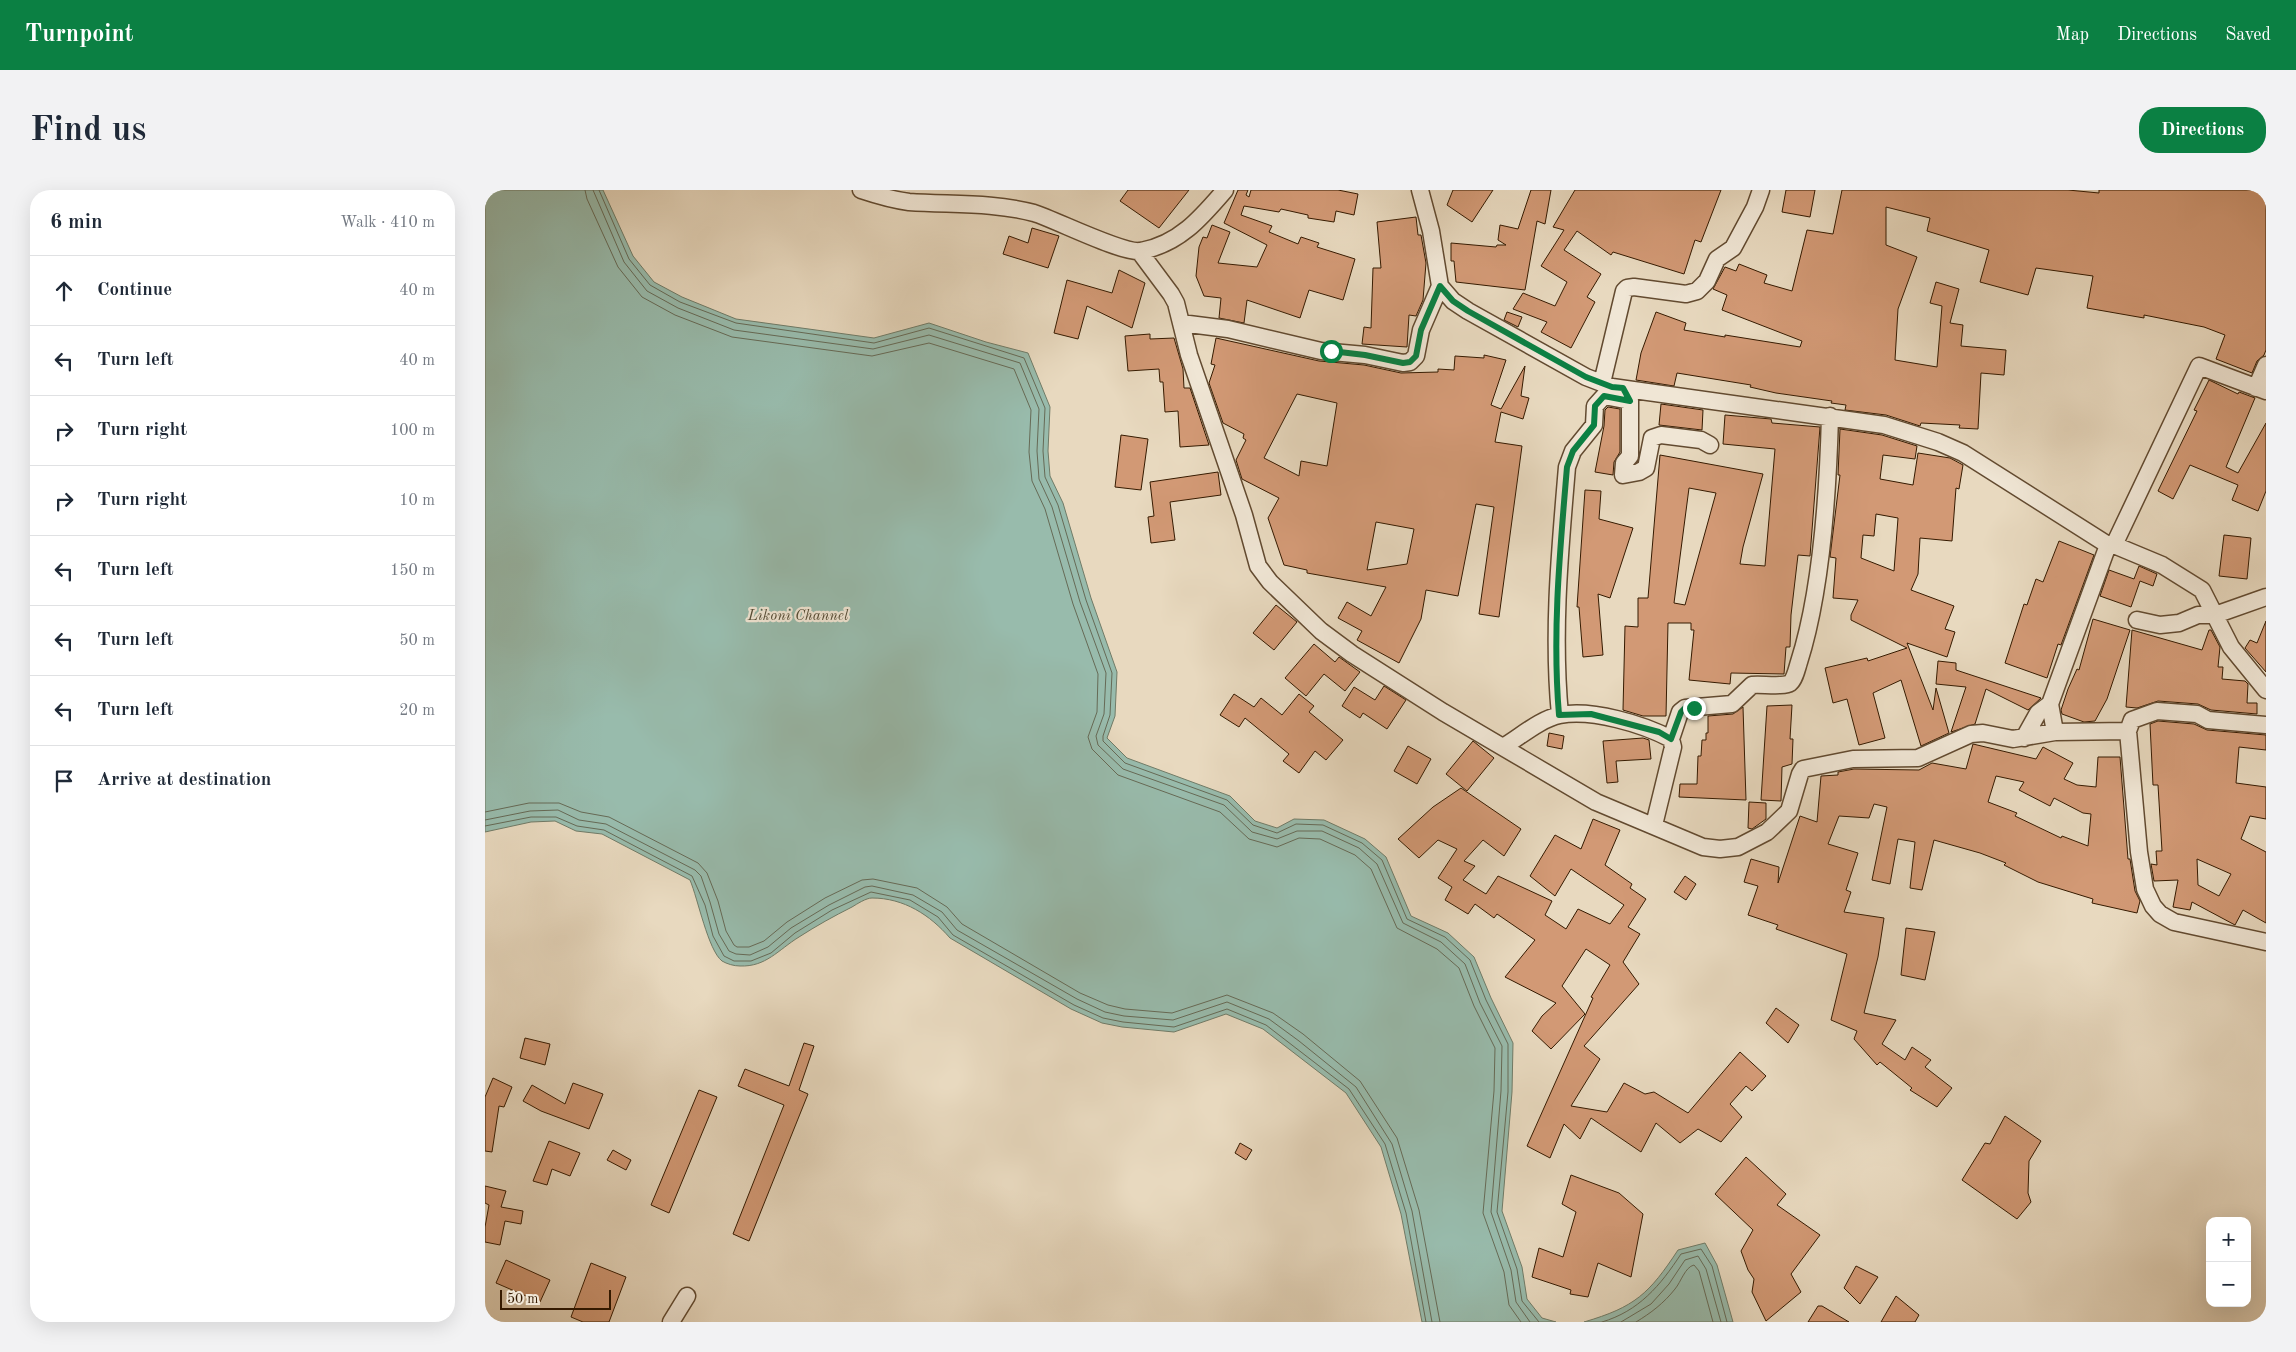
<!DOCTYPE html>
<html lang="en">
<head>
<meta charset="utf-8">
<style>
  :root { --surface:#fff; --page:#f2f2f3; --text:#1f2937; --muted:#747a83; --line:#e0e1e3; --accent:#0b8043 }
  body { margin:0; font-family:"Old Standard TT",serif; background:var(--page); color:var(--text) }
  .controls { position:absolute; right:15px; bottom:15px; display:grid; overflow:hidden; border-radius:10px; box-shadow:0 5px 20px #0002 }
  .controls button { width:45px; height:45px; display:grid; place-items:center; padding:0; border:0; border-bottom:1px solid var(--line); background:var(--surface); color:var(--text); font:25px sans-serif }
  .scale { position:absolute; left:15px; bottom:12px; width:111px; box-sizing:border-box; padding-left:5px; border:2px solid #351a00; border-top:0; font-size:14px; line-height:18px; white-space:nowrap; color:#351a00; -webkit-text-stroke:4px #f0e6d5; paint-order:stroke }
  .stop { position:absolute; width:15px; height:15px; margin:-11px; border:4px solid #0b8043; border-radius:50%; background:#fff }
  .stop.end { background:#0b8043; border-color:#fff; box-shadow:0 1px 5px #0008 }
  .list { margin:0; padding:0; list-style:none }
  h2 { display:flex; justify-content:space-between; align-items:center; height:65px; margin:0; padding:0 20px; font-size:21px }
  h2 small { font-size:16px; font-weight:400; color:var(--muted) }
  .list li { display:grid; grid-template-columns:32px 1fr auto; gap:15px; align-items:center; box-sizing:border-box; height:70px; padding:0 20px; border-top:1px solid var(--line) }
  .list b { display:block; font-size:19px; white-space:nowrap }
  .list em { font-size:16px; font-style:normal; color:var(--muted) }
  .icon { flex:none; width:28px; height:28px; fill:none; stroke:currentColor; stroke-width:2; stroke-linecap:round; stroke-linejoin:round }
  .map { position:relative; flex:none; width:1781px; height:1132px; overflow:hidden; border-radius:20px }
  header { display:flex; align-items:center; gap:30px; box-sizing:border-box; height:70px; padding:0 25px; background:var(--accent); color:#fff }
  header strong { font-size:24px }
  nav { display:flex; gap:28px; margin-inline-start:auto; font-size:18px }
  .intro { display:flex; align-items:center; justify-content:space-between; box-sizing:border-box; height:120px; padding:0 30px }
  h1 { margin:0; font-size:35px }
  .button { padding:12px 22px; border-radius:20px; background:var(--accent); color:#fff; font-size:18px; font-weight:700 }
  main { display:flex; gap:30px; padding:0 30px }
  aside { flex:1; background:var(--surface); border-radius:20px; box-shadow:0 5px 20px #0002 }
  .map>svg:first-child { display:block }
</style>
</head>
<body>
<header>
<strong>Turnpoint</strong>
<nav><a>Map</a><a>Directions</a><a>Saved</a></nav>
</header>
<div class="intro"><h1>Find us</h1><a class="button">Directions</a></div>
<main>
<aside>
<h2>6 min<small>Walk · 410 m</small></h2>
<ul class="list">
<li><svg class="icon" aria-label="ahead" viewBox="0 0 24 24"><path d="M12 20V5M6 11l6-6 6 6"/></svg><div><b>Continue</b></div><em>40 m</em></li>
<li><svg class="icon" aria-label="left" viewBox="0 0 24 24"><path d="M17 20v-9H6M10 6l-5 5 5 5"/></svg><div><b>Turn left</b></div><em>40 m</em></li>
<li><svg class="icon" aria-label="right" viewBox="0 0 24 24"><path d="M7 20v-9h11M14 6l5 5-5 5"/></svg><div><b>Turn right</b></div><em>100 m</em></li>
<li><svg class="icon" aria-label="right" viewBox="0 0 24 24"><path d="M7 20v-9h11M14 6l5 5-5 5"/></svg><div><b>Turn right</b></div><em>10 m</em></li>
<li><svg class="icon" aria-label="left" viewBox="0 0 24 24"><path d="M17 20v-9H6M10 6l-5 5 5 5"/></svg><div><b>Turn left</b></div><em>150 m</em></li>
<li><svg class="icon" aria-label="left" viewBox="0 0 24 24"><path d="M17 20v-9H6M10 6l-5 5 5 5"/></svg><div><b>Turn left</b></div><em>50 m</em></li>
<li><svg class="icon" aria-label="left" viewBox="0 0 24 24"><path d="M17 20v-9H6M10 6l-5 5 5 5"/></svg><div><b>Turn left</b></div><em>20 m</em></li>
<li><svg class="icon" aria-label="arrive" viewBox="0 0 24 24"><path d="M6 21V4h12l-3 4 3 4H6"/></svg><div><b>Arrive at destination</b></div></li>
</ul>
</aside>
<div class="map">
<svg width="1781" height="1132" viewBox="0 0 1781 1132">
  <rect width="100%" height="100%" fill="#e8d9bf"/>
  <filter id="stains"><feTurbulence type="fractalNoise" baseFrequency=".004" numOctaves="4"/><feColorMatrix values="0 0 0 0 .2 0 0 0 0 .09 0 0 0 0 .02 0 0 0 .5 -.17"/></filter>
  <radialGradient id="worn" r=".72"><stop offset=".6" stop-color="#630" stop-opacity="0"/><stop offset="1" stop-color="#630" stop-opacity=".3"/></radialGradient>
  <path fill="#98bbac" stroke="#707b67" d="M0,0H118L148,66L169,92L197,107L251,129L389,148L444,133L501,152L543,163L565,217L563,261L565,286L578,313L606,408L632,482L630,526L622,548L642,568L745,606L770,631L792,638L809,629L839,630L880,649L901,667L926,726L963,743L989,767L1006,808L1028,853L1027,902L1017,1021L1037,1077L1042,1109L1057,1128L1071,1132H937L916,1024L896,957L861,903L778,839L741,824L689,842L637,837L617,833L586,819L465,748C445,725 419,708 387,708C381,708 372,714 367,717C349,726 331,736 314,747C293,760 281,777 255,776C249,776 242,774 237,771C223,760 213,709 205,690L117,644L91,641L70,631L46,632L0,642Z
    M1220,1053L1232,1075L1248,1132H1099C1150,1117 1164,1104 1193,1060Z"/>
  <g fill="none" stroke-linecap="round" stroke-linejoin="round">
    <path stroke="#666a56" stroke-width="1" d="M100,0L102,9L133,77L157,107L190,125L247,147L387,166L444,153L529,179L546,220L544,262L547,291L560,319L588,414L613,484L612,522L603,547L607,559L633,585L735,622L764,649L792,657L814,648L835,649L870,665L886,679L912,738L952,759L974,778L989,816L1010,858L1009,901L998,1023L1019,1082L1024,1115L1036,1132
      M108,0L139,72L162,101L193,118L249,140L388,159L444,145L535,173L554,219L552,261L554,289L567,317L595,412L621,483L619,524L611,546L613,555L638,579L739,615L767,642L792,649L812,641H837L874,658L892,674L918,733L956,752L980,774L995,813L1017,856L1016,901L1006,1022L1026,1080L1031,1112L1045,1132
      M114,0L144,69L165,95L195,112L251,133L389,153L444,138L539,168L560,218L558,261L560,287L573,315L601,410L627,483L625,525L618,546V551L640,573L742,610L768,635L792,643L811,634L838,635L877,653L897,670L922,729L960,747L985,770L1001,810L1023,854V902L1012,1022L1032,1079L1037,1111L1054,1132
      M0,622L44,613H74L96,622L124,627L213,673L222,683L233,711L241,741L249,755L252,757H264L279,751L302,732L340,708L377,690L388,689L432,698L462,717L477,734L595,803L623,815L640,819L687,823L742,805L788,823L818,844L875,891L912,948L934,1020L955,1132
      M0,630L45,621L73,620L94,630L121,634L210,680L216,686L225,712L234,744L244,761L251,764L265,765L283,757L306,738L344,715L380,697L387,696L428,705L457,722L472,740L592,809L620,822L639,826L688,830L742,812L784,829L814,851L871,897L907,954L927,1021L947,1132
      M0,636L46,627H71L92,636L119,640L207,686L220,715L228,746L239,766L249,771H266L286,763L310,743L347,720L386,702L425,710L453,727L468,745L589,815L618,828L638,832L689,837L742,819L781,835L864,899L900,954L921,1023L941,1132
      M1117,1132C1154,1121 1175,1096 1196,1064L1216,1059L1227,1076L1242,1132
      M1136,1132L1166,1114L1184,1094L1200,1070L1213,1066L1221,1079L1236,1132
      M1151,1132C1166,1123 1179,1113 1190,1099C1196,1092 1200,1077 1209,1075L1214,1081L1228,1132"/>
  </g>
  <path fill="#d29975" stroke="#351a00" fill-rule="evenodd" d="M643,0H704L674,38L635,11Z
    M753,0H763L761,5L764,7L766,0H853L873,4L869,25L851,21L849,32L823,28V25L796,19L794,22L759,16L756,25L787,36L784,42L813,54L816,47L834,53L832,57L870,69L858,110L824,100L815,128L762,110L759,133L734,128L736,108L719,106L711,86L714,57L718,47L722,48L727,35L745,42L733,73L772,77L782,55L739,33Z
    M968,0H1008L987,32L962,15Z
    M1046,0H1066L1060,34L1052,31L1040,100L971,92L969,71H966V53L1011,57L1012,55H1021L1013,50L1015,35L1033,39Z
    M1090,0H1236L1216,52L1210,50L1199,84L1128,62L1126,65L1092,41L1079,60L1116,84L1102,107L1110,112L1086,158L1056,142L1062,132L1028,119L1038,103L1070,116L1082,92L1056,76L1079,40L1068,37Z
    M1301,0H1330L1325,27L1297,22Z
    M1357,0H1583L1614,3V0H1781V160L1779,165L1772,171L1767,183L1731,169L1740,145L1719,137L1659,125V128L1602,118L1608,86L1551,78L1543,105L1495,92L1504,60L1442,41L1445,28L1401,17V55L1432,67L1413,119L1410,170L1452,177L1457,116L1445,113L1451,92L1474,99L1465,133L1478,135L1476,156L1521,160L1519,185L1496,183L1493,239L1474,238L1475,235L1436,233L1435,236L1401,225L1360,220L1361,215L1346,213L1347,211L1291,203L1265,197L1266,195L1192,183L1189,196L1151,190L1156,163L1171,122L1201,133L1199,140L1240,147V145L1315,157L1317,151L1237,120L1242,105L1228,99L1240,77L1251,81L1254,74L1282,85L1279,93L1307,101L1322,40L1348,44Z
    M931,27L933,45H936L941,73L938,110L931,126L924,125L922,157L877,154L879,137L886,138L888,78H896L892,32Z
    M547,38L574,46L563,78L518,64L524,46L543,53Z
    M634,80L660,93L647,138L602,116L593,149L569,143L582,90L627,103Z
    M1022,122L1037,127L1033,137L1019,130Z
    M665,144V149L689,148L698,179L699,198H705L724,255L695,257L693,221L680,222L678,192H675L674,179L643,181L640,146Z
    M731,148L834,171L879,175L916,183L953,182V179L969,180L970,166L999,168V165L1021,170L1006,215L1016,219L1040,176L1036,206L1044,208L1038,229L1016,222L1010,252L1037,256L1014,427L994,424L1009,317L991,314L973,406L941,400L936,429L914,473L872,450L877,441L853,428L862,412L886,426L901,397L822,383V380L799,375L783,328L794,308L757,289L751,270L761,250L758,248L759,244L738,233L724,193L730,175L726,174ZM812,204L852,213L842,276L816,271L814,286L779,268ZM891,332L929,339L922,374L882,380Z
    M1724,190L1753,204L1754,202L1770,208L1741,277L1753,283L1781,233V301L1773,321L1747,310L1753,295L1705,275L1688,309L1673,301L1712,221L1709,220Z
    M1176,214L1218,220L1217,240L1174,235Z
    M1123,217L1135,219V262L1129,272L1128,285L1110,282L1119,236L1120,220Z
    M1240,225L1286,229L1287,233L1335,237L1325,366L1313,365L1306,425L1305,457H1301L1299,484L1246,483L1245,494L1204,490L1209,440H1206V433H1183L1181,526H1158L1138,520L1140,436L1153,437V408H1163L1175,265L1278,284L1258,357L1255,374L1280,376L1290,259L1238,254ZM1204,298L1231,303L1200,415L1189,413Z
    M1355,239L1397,245L1432,256L1430,269L1398,265L1395,289L1428,295L1433,263L1465,268L1478,275L1474,299L1471,298L1467,351L1435,348L1433,384L1426,400L1469,416L1460,439L1470,442L1462,467L1422,453L1448,520L1451,498L1464,543L1436,556L1416,490L1388,503L1400,548L1374,555L1362,509L1348,513L1340,478L1382,468L1383,471L1422,458L1366,430V425L1373,410L1348,408L1351,368L1345,367L1355,285H1353ZM1391,324L1413,328L1409,381L1376,368L1378,345L1389,346Z
    M636,245L663,249L656,300L630,297Z
    M733,282L736,305L685,312L690,350L666,353L663,327L669,326L665,292Z
    M1100,300L1116,301L1114,329L1148,338L1125,408L1113,404L1118,465L1098,467L1094,417H1092Z
    M1739,345L1766,348L1762,389L1734,386Z
    M1574,351L1609,365L1576,455L1573,454L1562,488L1520,473L1539,414L1542,415L1551,389L1558,392Z
    M1654,376L1672,384L1668,396L1655,391L1646,417L1615,406L1624,380L1649,389Z
    M791,415L812,432L789,460L768,443Z
    M1608,429L1645,440L1622,509L1610,531L1599,532L1577,524L1576,520L1583,499L1592,479L1594,480Z
    M1781,431V482L1760,458L1765,450L1772,453Z
    M1647,440L1717,460L1724,440H1726L1735,457L1733,477H1738L1737,489L1760,491L1763,494L1762,513H1772V524L1726,520L1713,514L1673,511L1652,518L1641,517Z
    M829,454L850,472L854,467L875,482L860,501L839,484L821,506L800,488Z
    M1453,471L1471,473V480L1556,508L1543,520L1501,499L1490,534L1466,542L1481,497L1451,494Z
    M899,496L921,510L902,539L878,523L875,528L857,516L869,497L890,510Z
    M749,504L769,517L776,508L797,525L814,504L829,516L824,522L858,550L841,570L830,561L814,583L798,571L804,564L760,528L754,537L735,525Z
    M1307,515L1305,549H1308L1307,574L1297,577L1296,611L1276,610L1282,516Z
    M1258,517L1261,610L1194,607L1195,594H1212L1213,566H1216L1217,550H1221V543H1223V526L1248,524Z
    M1673,531L1709,534L1722,540L1781,545V560L1754,557L1751,593L1781,597V629L1765,626L1756,649L1781,662V733L1758,720L1750,735L1707,712L1705,720L1688,717L1693,690L1669,691L1666,674L1672,675L1671,661H1677L1673,595H1668L1665,534ZM1712,669L1746,684L1734,706L1713,695Z
    M1064,543L1079,546L1077,559L1062,556Z
    M1158,548L1164,550L1166,569L1131,571L1133,592L1122,593L1118,551Z
    M988,551L1009,568L982,601L961,584Z
    M1488,554L1551,569L1558,557L1588,573L1579,589L1592,595L1611,597L1613,567H1635L1643,669H1645L1650,701L1655,711L1652,723L1607,713L1608,709L1553,692L1519,675L1521,673L1495,663L1449,650L1437,700L1425,698L1430,652L1413,649L1405,694L1387,690L1402,617L1389,614L1384,628L1354,626L1343,654L1373,663L1361,700L1366,702L1359,722L1399,728L1393,767L1379,823L1411,830L1397,854L1420,870L1427,857L1446,870L1440,877L1467,898L1452,917L1425,900L1427,898L1395,872L1392,875L1369,849L1372,841L1346,830L1362,764L1291,739L1293,735L1263,725L1273,696L1259,692L1266,669L1294,677L1293,693L1315,626L1332,632L1336,586L1353,585V582L1369,579L1434,580L1447,573L1481,579ZM1511,586L1539,592L1534,600L1565,616L1569,608L1598,623L1606,624L1603,656L1577,646L1576,648L1530,626L1532,623L1503,612Z
    M923,556L946,569L932,594L909,581Z
    M976,598L1036,639L1019,666L998,650L979,671L990,676L978,690L1001,704L1013,686L1067,711L1060,725L1081,739L1093,719L1125,734L1139,715L1086,679L1070,706L1045,686L1070,645L1096,659L1108,629L1135,640L1120,675L1147,694L1145,698L1161,709L1143,737L1155,744L1138,772L1154,794L1099,856L1115,869L1086,916L1122,922L1139,893L1160,904L1169,902L1203,923L1255,862L1281,886L1267,901L1261,896L1245,914L1257,927L1236,952L1213,939L1195,953L1171,933L1156,962L1106,928L1095,949L1079,934L1065,968L1042,956L1108,808L1106,807L1125,775L1101,759L1077,796L1100,824L1066,859L1047,841L1057,826L1071,813L1020,787L1050,750L1012,724L1009,728L990,714L983,724L960,710L967,697L953,688L972,659L953,650L934,668L913,649L948,617Z
    M1264,612L1281,613V629L1267,639L1263,638Z
    M1200,686L1211,694L1201,710L1189,702Z
    M1421,738L1450,742L1440,790L1416,785Z
    M1291,818L1314,835L1303,853L1281,833Z
    M40,848L65,854L60,875L35,868Z
    M319,853L329,856L314,900L323,904L264,1051L248,1044L299,915L253,896L260,879L304,896Z
    M8,888L27,897L19,917L14,916L7,962L0,961V907Z
    M88,893L118,904L104,939L56,921L38,911L47,895L80,914Z
    M214,900L232,907L184,1023L166,1015Z
    M1520,926L1556,951L1544,971L1543,1003L1546,1012L1532,1029L1477,990L1500,953L1505,954Z
    M64,951L95,963L85,986L67,979L62,995L48,991Z
    M755,953L767,960L761,970L750,963Z
    M128,960L146,970L141,980L122,970Z
    M1261,967L1301,1004L1292,1015L1335,1045L1306,1084L1316,1102L1281,1131L1267,1102L1269,1089L1263,1080L1256,1061L1268,1040L1230,1004Z
    M1086,985L1134,1003L1158,1024L1146,1087L1113,1073L1103,1107L1085,1104L1086,1100L1047,1087L1054,1058L1078,1067L1091,1022L1077,1014Z
    M0,996L21,1001L16,1017L38,1021L36,1034L20,1031L15,1055L0,1052V1037L4,1015L0,1013Z
    M21,1070L65,1090L55,1112L11,1093Z
    M106,1073L141,1087L124,1132H98L86,1127Z
    M1371,1076L1393,1087L1375,1114L1359,1098Z
    M1411,1106L1434,1125L1430,1132H1396Z
    M1333,1116H1337L1364,1132H1323Z"/>
  <g fill="none" stroke-linecap="round" stroke-linejoin="round">
    <defs>
      <path id="minor" d="M376,0C391,5 408,10 424,12C466,15 507,12 549,23C571,30 638,64 656,61C694,54 716,28 740,0
        M935,0L946,41L955,96L968,111L983,121L1101,187L1127,197L1399,235L1453,252L1478,263L1623,355L1565,514L1570,542
        M654,61L686,104L691,113L696,133L743,139L836,161L880,165L918,173L925,172L931,166L936,140L955,96
        M696,133L704,165L759,325L773,376L785,392L836,441L867,464L958,522L1111,612L1218,657L1235,659L1253,657L1282,642L1304,621L1315,584L1318,579L1368,569L1433,568L1486,544L1498,543L1528,549L1570,542L1643,541L1647,530L1672,521L1712,524L1723,530L1781,535
        M1117,193L1139,101L1142,98L1149,97L1201,104L1212,101L1222,91L1232,69L1248,58L1270,17L1276,0
        M1771,198L1781,175
        M1141,203L1145,211V266L1139,273L1138,285L1154,282L1161,278L1167,248L1176,245L1216,250L1225,255
        M1623,355H1629L1677,375L1717,400L1746,457L1781,500
        M1629,355L1714,176L1781,201
        M1652,430L1675,435L1694,433L1713,425H1730L1781,407
        M1075,525C1067,442 1075,360 1082,277L1088,261L1109,235L1110,216L1119,206L1145,211
        M1643,541L1654,662L1660,699L1668,716L1675,724L1689,732L1781,752
        M1539,548L1553,523L1565,514
        M1186,549L1195,522L1200,518L1247,514L1267,495C1276,494 1299,497 1305,493C1310,489 1312,478 1314,472C1337,400 1343,302 1345,226
        M1018,557C1035,547 1055,529 1075,525C1107,519 1158,534 1186,549L1188,557L1169,635
        M186,1132L202,1106"/>
    </defs>
    <use href="#minor" stroke="#624a30" stroke-width="19"/>
    <use href="#minor" stroke="#f0e6d5" stroke-width="16"/>
  </g>
  <g fill="none" stroke-linecap="round" stroke-linejoin="round">
    <path stroke="#0b8043" stroke-width="6" d="M846,161L880,165L918,173L925,172L931,166L936,140L955,96L968,111L983,121L1101,187L1127,197L1138,198L1145,211L1119,206L1110,216L1109,235L1088,261L1082,277C1075,360 1067,442 1074,525L1106,524L1174,542L1186,549L1196,522L1200,518H1209"/>
  </g>
  <g text-anchor="middle" stroke-width="4.5" stroke-linejoin="round" paint-order="stroke">
    <g font-size="15" font-style="italic" fill="#534a34" stroke="#f0e6d5">
      <text x="313" y="430">Likoni Channel</text>
    </g>
  </g>
  <rect width="100%" height="100%" filter="url(#stains)"/>
  <rect width="100%" height="100%" fill="url(#worn)"/>
</svg>
<div class="controls">
<button>+</button>
<button>−</button>
</div>
<div class="scale">50 m</div>
<div class="stop" style="left:846px;top:161px"></div>
<div class="stop end" style="left:1209px;top:518px"></div>
</div>
</main>
</body>
</html>
